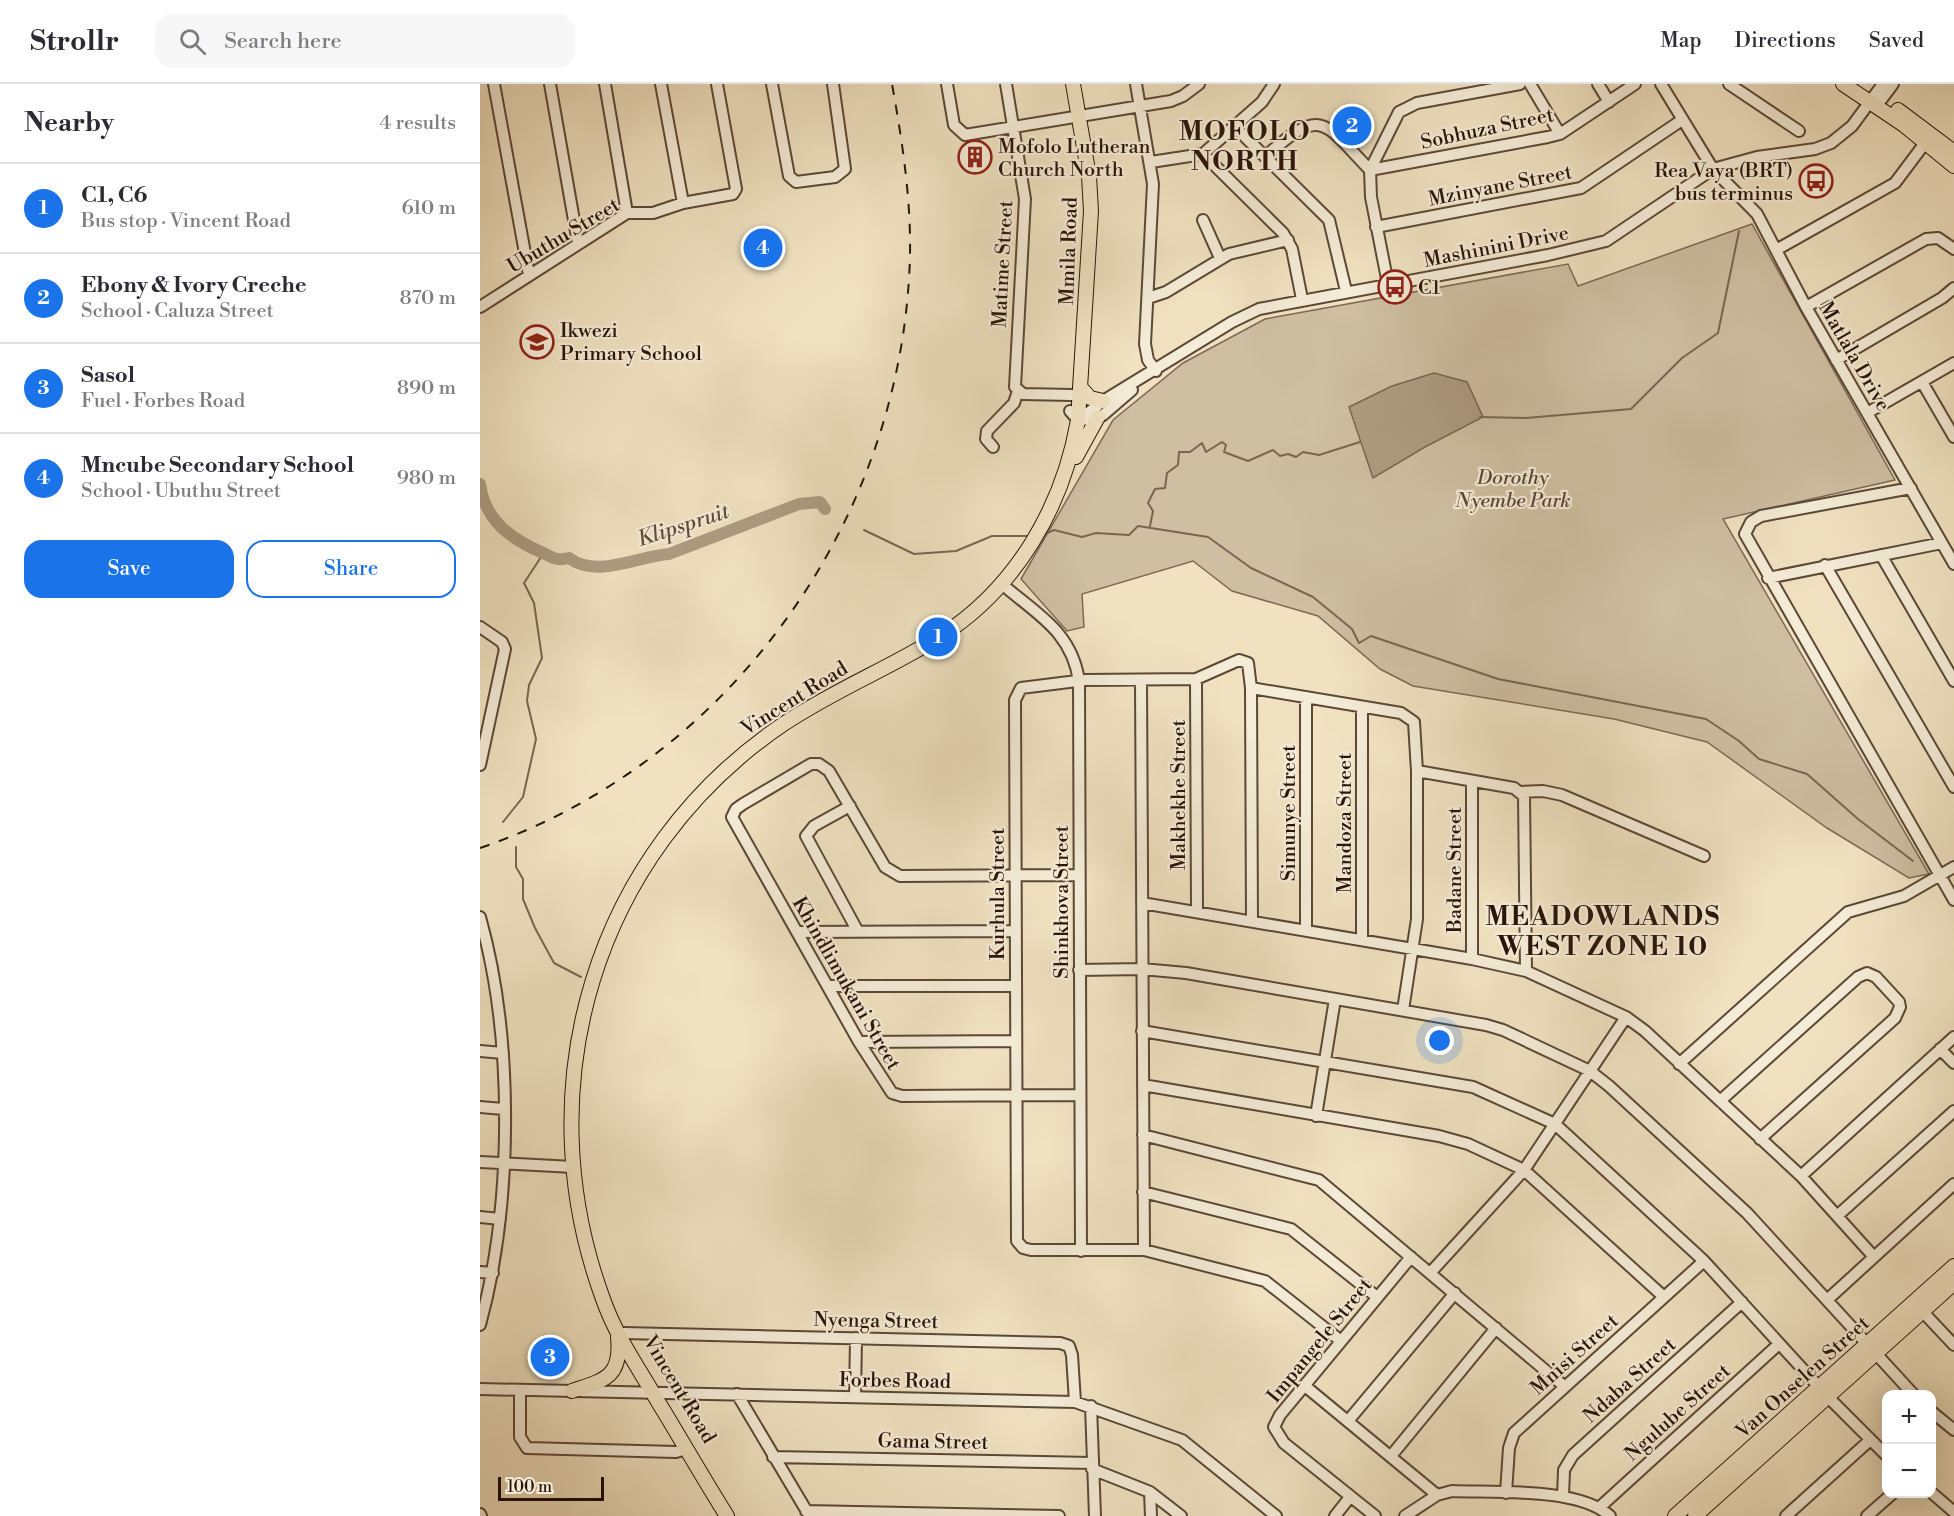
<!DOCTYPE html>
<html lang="en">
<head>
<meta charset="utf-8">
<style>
  :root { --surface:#fff; --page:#f7f7f7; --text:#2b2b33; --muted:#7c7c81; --line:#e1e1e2; --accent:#1a73e8 }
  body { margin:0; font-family:"Libre Bodoni",serif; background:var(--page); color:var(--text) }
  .controls { position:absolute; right:18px; bottom:18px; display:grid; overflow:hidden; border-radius:12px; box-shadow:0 6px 24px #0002 }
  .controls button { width:54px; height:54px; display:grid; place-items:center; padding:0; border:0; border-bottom:2px solid var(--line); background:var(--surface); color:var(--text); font:30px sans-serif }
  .scale { position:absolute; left:18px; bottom:15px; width:106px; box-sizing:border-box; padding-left:6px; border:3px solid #2a1409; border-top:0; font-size:16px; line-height:21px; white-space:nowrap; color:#2a1409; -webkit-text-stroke:4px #f5ecd7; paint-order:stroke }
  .you { position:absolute; left:960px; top:957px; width:21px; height:21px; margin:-15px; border:4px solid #fff; border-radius:50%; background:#1a73e8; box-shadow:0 0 0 9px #1a73e833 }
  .badge { display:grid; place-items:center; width:39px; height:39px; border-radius:50%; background:var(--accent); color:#fff; font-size:20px; font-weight:700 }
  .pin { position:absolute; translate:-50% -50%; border:3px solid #fff; box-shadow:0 2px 6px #0006 }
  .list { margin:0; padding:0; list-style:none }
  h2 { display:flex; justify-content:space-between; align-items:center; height:78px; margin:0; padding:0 24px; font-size:26px }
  h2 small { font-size:20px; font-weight:400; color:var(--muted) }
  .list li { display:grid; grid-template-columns:39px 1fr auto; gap:18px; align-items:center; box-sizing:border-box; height:90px; padding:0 24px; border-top:2px solid var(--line) }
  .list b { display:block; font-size:22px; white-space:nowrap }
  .list p { margin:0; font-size:20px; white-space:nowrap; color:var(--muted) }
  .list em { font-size:20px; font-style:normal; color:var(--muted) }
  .actions { display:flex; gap:12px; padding:18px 24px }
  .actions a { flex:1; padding:14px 0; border:2px solid var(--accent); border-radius:18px; text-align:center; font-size:21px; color:var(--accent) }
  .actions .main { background:var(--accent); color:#fff }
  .icon { flex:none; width:33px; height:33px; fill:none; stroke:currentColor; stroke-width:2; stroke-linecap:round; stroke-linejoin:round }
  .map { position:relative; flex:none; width:1474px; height:1432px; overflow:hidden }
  header { display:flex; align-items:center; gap:36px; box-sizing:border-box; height:84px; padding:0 30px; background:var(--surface); border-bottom:2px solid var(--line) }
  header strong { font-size:28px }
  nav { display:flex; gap:33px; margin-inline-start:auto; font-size:21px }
  .search { width:420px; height:54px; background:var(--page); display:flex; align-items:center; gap:15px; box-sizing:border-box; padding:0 21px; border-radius:18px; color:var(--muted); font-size:22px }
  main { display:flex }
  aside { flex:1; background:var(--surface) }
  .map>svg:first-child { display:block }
</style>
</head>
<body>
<header>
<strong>Strollr</strong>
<div class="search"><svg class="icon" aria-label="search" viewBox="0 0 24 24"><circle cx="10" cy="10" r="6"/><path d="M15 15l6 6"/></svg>Search here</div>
<nav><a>Map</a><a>Directions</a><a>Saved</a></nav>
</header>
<main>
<aside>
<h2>Nearby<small>4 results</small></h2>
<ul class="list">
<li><span class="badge">1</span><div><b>C1, C6</b><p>Bus stop · Vincent Road</p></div><em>610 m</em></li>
<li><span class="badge">2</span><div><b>Ebony &amp; Ivory Creche</b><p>School · Caluza Street</p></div><em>870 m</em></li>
<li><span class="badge">3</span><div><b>Sasol</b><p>Fuel · Forbes Road</p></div><em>890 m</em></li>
<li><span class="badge">4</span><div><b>Mncube Secondary School</b><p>School · Ubuthu Street</p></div><em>980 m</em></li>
</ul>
<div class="actions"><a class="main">Save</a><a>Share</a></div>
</aside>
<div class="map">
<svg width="1474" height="1432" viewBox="0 0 1474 1432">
  <rect width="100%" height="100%" fill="#f0e2c1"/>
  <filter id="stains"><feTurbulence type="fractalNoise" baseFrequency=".00333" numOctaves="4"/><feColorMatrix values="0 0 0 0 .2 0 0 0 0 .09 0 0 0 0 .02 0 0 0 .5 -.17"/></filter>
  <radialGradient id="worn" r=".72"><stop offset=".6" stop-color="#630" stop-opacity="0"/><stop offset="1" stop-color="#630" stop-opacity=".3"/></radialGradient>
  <path fill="#cebfa2" stroke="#7c6a56" stroke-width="1.5" d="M1272,140L1415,396L1243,435L1449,790L1429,794L1347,744L1227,658L1134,635L933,602L900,585L838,532L752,507L713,477L602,510L604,543L587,547L541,495L633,336L703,279L785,235L1088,180L1098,202Z"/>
  <path fill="#ad9c82" stroke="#796652" stroke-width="1.5" d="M954,289L987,298L1003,333L945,363L893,394L869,323L912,302Z"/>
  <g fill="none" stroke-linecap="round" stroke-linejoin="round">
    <path stroke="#796652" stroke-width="2" d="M1000,333L1046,334L1151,325L1202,274L1238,249L1259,147
      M670,442L673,427L668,419L675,405L685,404L687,389L698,381L699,368H710L722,359L726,368L742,358L746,361L744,368L768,377L793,366L800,372L808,370L816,373L823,368L839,371L880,358
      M384,446L434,470L476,467L512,452H549
      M563,451L574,446L602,453L616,449L649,451L658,442L728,453L771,484L833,513L872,545L879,559L891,552L1018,595L1226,635L1259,657L1279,675L1327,690L1378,735L1433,777
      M23,738L43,713L56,655L47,617L49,601L62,574L54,519L44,499L63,470
      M36,763V783L43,795V815L55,844L74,879L101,893"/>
    <path stroke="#ad9c82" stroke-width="12" d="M0,400C5,437 31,455 63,469C74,474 76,477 89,474C117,495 158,472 189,470L319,420L340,418L345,425"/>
    <defs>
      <path id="minor" d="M14,0L49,191
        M70,0L98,159
        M125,0L147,129
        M181,0L203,119
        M292,0L309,92L316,98L355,93L365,85L353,0
        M467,0L474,41L485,51L691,17L703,12L719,0
        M526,0L545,115L535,303L543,310L592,311
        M656,0L673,100L665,260L668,276L676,287
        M1050,0L1080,50
        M1118,0L1129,18
        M1181,0L1233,85L1277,130L1326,223L1474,480
        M1249,0L1319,47
        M1398,20L1413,0
        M754,42L849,136L866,207
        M723,70L803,149L812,165L822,215
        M786,72C843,21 843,38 890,86L1068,53L1080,50L1155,0
        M671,78L723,70L782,18L794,0
        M723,136L740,174
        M896,143L1101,104L1202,36
        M1296,166L1415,99L1445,59
        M908,200L891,113L890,86L919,28L937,19L1040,0
        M668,214L686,208L749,170L808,156
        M0,223L147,129H173L203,119L253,110L256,105L237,0
        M1326,223L1446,155L1458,154L1474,165
        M1356,276L1462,214L1474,204
        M1442,298L1474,353
        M590,327L598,336L614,335L623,331L652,306
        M1387,329L1474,279
        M597,338L623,317L752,238L779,225L1068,171L1126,157L1233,85L1277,73L1335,65L1351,59L1372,42L1403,0
        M513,363L506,355L507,347L534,319L538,307
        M1431,404L1281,432L1271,438L1265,450L1474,816
        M1401,471L1474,597
        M1345,481L1474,703
        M1288,494L1462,459
        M523,501C558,531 592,548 599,597L601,1167
        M0,543L22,558L25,565L0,681
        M716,595L717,827
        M661,596L664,1166
        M771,604L921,629L934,638L937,687V835L923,926
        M826,613V846
        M882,623V855
        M937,687L1034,704L1044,712L1046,887
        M1041,708L1063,707L1082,711L1224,772
        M370,722L334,742L326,752L377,846
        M598,791L420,792L405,783L349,687L339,680H331L263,720L256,725L252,733L379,958L412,1009L422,1012L599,1011
        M662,819L992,875L1046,887L1146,933L1165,947L1321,1092L1394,1173
        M0,833C34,954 33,1120 0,1241
        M772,837L771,604L768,579L759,576L716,595L605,596L541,604L535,616L537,1157L543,1164L551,1166H664L785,1197L861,1257
        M317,848L536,847
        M992,875V697
        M599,886L662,885L706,889L1006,941L1023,946L1110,987L1129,1002L1267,1129L1433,1310
        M348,902H536
        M662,947L993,1003L1075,1040L1224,1177L1339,1303
        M379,958L536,957
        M1460,965L1474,979
        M0,967L23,969
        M1199,980L1368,828L1424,812L1474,783
        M663,1001L959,1052L988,1060L1044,1086L1184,1213
        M1240,1017L1378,893L1387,889L1396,893L1419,918L1420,923L1415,934L1280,1055
        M0,1023L23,1025
        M836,1032L855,915
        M663,1051L839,1096L1084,1302
        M0,1078L93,1083
        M1321,1092L1474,953
        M663,1108L811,1145L897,1213
        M1357,1132L1474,1027
        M0,1133L20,1135
        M0,1188L13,1189
        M951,1188L1044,1086L1146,933
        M1347,1216L1474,1100
        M1443,1228L1474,1261
        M144,1249L580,1259L589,1262L592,1271L595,1318
        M825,1302L957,1411
        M0,1305L595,1318L702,1356L796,1432
        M40,1306V1353L47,1364L196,1368L206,1365
        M257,1310L329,1431
        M375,1313L376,1254
        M1348,1313L1406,1371
        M611,1322L615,1432
        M1452,1328L1474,1346
        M868,1337L975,1209
        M911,1372L1016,1244
        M293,1373L612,1379
        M612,1385L670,1408L701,1432
        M670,1408L671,1432
        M1026,1409L1029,1364L1034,1349L1224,1177
        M1452,1409L1474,1428
        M1083,1413L1084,1386L1093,1371L1262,1218
        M1120,1423L1299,1260
        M326,1427L579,1432
        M0,1430L1,1432
        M855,1432L870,1413
        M895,1432L804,1359L794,1343L800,1331L931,1173
        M925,1432L957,1411L972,1407C1015,1409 1098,1403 1130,1432
        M1306,1432L1389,1357
        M1387,1432L1412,1410"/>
      <path id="major" d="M1363,0L1424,41L1474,82
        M1418,26L1474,68
        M601,304L610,314L623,317
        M596,373L618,333
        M92,1307C125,1296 142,1293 138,1253
        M247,1432C223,1394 201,1355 177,1316C158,1283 136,1252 123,1215C45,1003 114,769 302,641C352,607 410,584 461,552C536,504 583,423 598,336L611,127L609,92L593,0
        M1195,1432L1474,1182
        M1215,1432L1474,1199"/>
    </defs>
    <use href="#minor" stroke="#5c4837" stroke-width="14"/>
    <use href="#major" stroke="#2a1409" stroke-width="16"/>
    <use href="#minor" stroke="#f5ecd7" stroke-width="10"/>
    <use href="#major" stroke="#f0e2c1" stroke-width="14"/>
    <path stroke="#2a1409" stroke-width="2" stroke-dasharray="10 10" stroke-linecap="butt" d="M0,764C251,679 424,434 430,171C431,113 422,56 412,0"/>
  </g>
  <defs>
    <symbol id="building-ring" viewBox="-11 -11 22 22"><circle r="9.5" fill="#f5ecd7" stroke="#8f2418" stroke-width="1.5"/><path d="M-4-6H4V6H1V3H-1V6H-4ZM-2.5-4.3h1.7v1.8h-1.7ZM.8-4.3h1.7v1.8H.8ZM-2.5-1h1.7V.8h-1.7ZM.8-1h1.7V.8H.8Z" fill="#8f2418"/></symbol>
    <symbol id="bus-ring" viewBox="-11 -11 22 22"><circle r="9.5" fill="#f5ecd7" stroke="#8f2418" stroke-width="1.5"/><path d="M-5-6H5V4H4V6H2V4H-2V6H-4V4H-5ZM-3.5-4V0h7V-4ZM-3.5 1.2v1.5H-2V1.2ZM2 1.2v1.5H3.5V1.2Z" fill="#8f2418"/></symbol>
    <symbol id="school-ring" viewBox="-11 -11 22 22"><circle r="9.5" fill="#f5ecd7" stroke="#8f2418" stroke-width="1.5"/><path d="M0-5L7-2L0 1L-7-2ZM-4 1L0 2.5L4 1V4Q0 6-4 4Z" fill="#8f2418"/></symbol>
  </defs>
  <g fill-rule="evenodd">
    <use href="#building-ring" x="476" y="54" width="38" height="38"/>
    <use href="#bus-ring" x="1317" y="78" width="38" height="38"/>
    <use href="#bus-ring" x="896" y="184" width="38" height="38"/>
    <use href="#school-ring" x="38" y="239" width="38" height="38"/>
  </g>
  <g text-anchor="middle" stroke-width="4.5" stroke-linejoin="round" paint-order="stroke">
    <g font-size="20" fill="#2a1409" stroke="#f5ecd7">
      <text transform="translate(1007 44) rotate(-12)" y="7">Sobhuza Street</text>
      <text transform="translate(1020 101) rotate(-11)" y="7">Mzinyane Street</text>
      <text transform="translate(83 151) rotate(-31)" y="7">Ubuthu Street</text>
      <text transform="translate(1016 162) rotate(-11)" y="7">Mashinini Drive</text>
      <text transform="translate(588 167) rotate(-88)" y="7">Mmila Road</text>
      <text transform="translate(522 180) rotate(-87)" y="7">Matime Street</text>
      <text transform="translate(1375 272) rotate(60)" y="7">Matlala Drive</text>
      <text transform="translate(314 614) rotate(-32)" y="7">Vincent Road</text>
      <text transform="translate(698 711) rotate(-90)" y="7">Makhekhe Street</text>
      <text transform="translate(808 729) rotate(-90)" y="7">Simunye Street</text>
      <text transform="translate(864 739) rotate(-90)" y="7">Mandoza Street</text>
      <text transform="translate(974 786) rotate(-90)" y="7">Badane Street</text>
      <text transform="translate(517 810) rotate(-90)" y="7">Kurhula Street</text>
      <text transform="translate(581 818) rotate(-90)" y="7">Shinkhova Street</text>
      <text transform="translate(367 899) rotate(60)" y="7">Khindlimukani Street</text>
      <text transform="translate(396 1236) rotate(1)" y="7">Nyenga Street</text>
      <text transform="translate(839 1256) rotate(-51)" y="7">Impangele Street</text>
      <text transform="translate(1094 1270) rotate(-42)" y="7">Mnisi Street</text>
      <text transform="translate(1322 1293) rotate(-42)" y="7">Van Onselen Street</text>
      <text transform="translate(415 1296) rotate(1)" y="7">Forbes Road</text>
      <text transform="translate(1149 1296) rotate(-42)" y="7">Ndaba Street</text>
      <text transform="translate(200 1305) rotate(59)" y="7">Vincent Road</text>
      <text transform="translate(1197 1328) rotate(-42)" y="7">Ngulube Street</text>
      <text transform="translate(453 1357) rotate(1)" y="7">Gama Street</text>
    </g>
    <g font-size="20" fill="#2a1409" stroke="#f5ecd7" text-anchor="start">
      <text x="518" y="69">Mofolo Lutheran<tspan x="518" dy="23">Church North</tspan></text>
      <text x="1313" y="93" text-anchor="end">Rea Vaya (BRT)<tspan x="1313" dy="23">bus terminus</tspan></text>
      <text x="938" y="210">C1</text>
      <text x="80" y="253">Ikwezi<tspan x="80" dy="23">Primary School</tspan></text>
    </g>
    <g font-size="20" font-style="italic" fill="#5b4737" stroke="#f5ecd7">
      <text x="1033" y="400">Dorothy<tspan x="1033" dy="23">Nyembe Park</tspan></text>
    </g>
    <g font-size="21" font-style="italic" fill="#5e4a39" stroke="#f5ecd7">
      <text transform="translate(203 441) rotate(-18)" y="7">Klipspruit</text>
    </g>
    <g font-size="26" font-weight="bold" letter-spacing="1.5" fill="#2a1409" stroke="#f5ecd7">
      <text x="765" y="56">MOFOLO<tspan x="765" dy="30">NORTH</tspan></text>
      <text x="1123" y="841">MEADOWLANDS<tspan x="1123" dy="30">WEST ZONE 10</tspan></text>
    </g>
  </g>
  <rect width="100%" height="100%" filter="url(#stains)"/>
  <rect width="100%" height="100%" fill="url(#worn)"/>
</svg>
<div class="controls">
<button>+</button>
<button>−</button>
</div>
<div class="scale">100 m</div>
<div class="you"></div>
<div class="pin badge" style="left:458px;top:553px">1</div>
<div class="pin badge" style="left:872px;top:42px">2</div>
<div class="pin badge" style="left:70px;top:1273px">3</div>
<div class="pin badge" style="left:283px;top:164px">4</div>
</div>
</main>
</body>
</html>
